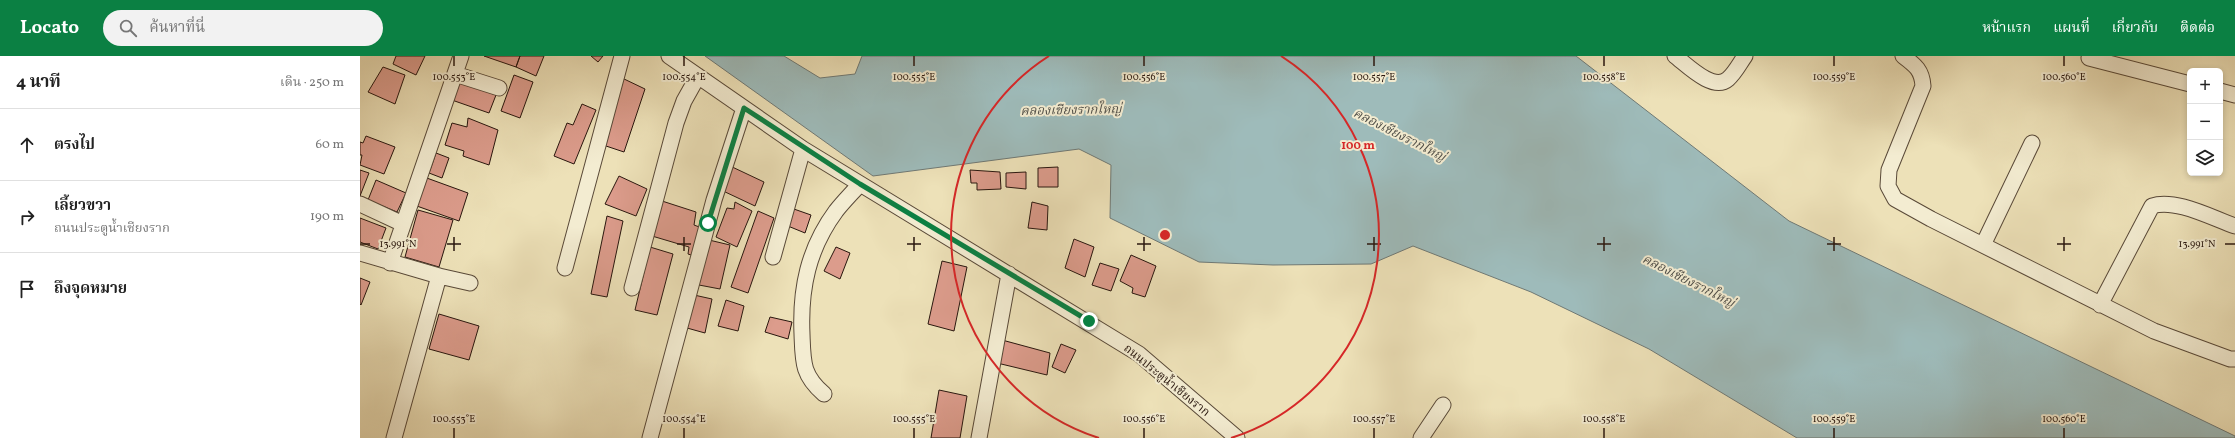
<!DOCTYPE html>
<html lang="th">
<head>
<meta charset="utf-8">
<style>
  :root { --surface:#fff; --page:#f2f2f2; --text:#222; --muted:#767676; --line:#e0e0e0; --accent:#0b8043 }
  body { margin:0; font-family:Vollkorn,"Noto Serif Thai",serif; background:var(--page); color:var(--text) }
  .controls { position:absolute; right:12px; top:12px; display:grid; overflow:hidden; border-radius:6px; box-shadow:0 2px 6px #0003 }
  .controls button { width:36px; height:36px; display:grid; place-items:center; padding:0; border:0; border-bottom:1px solid var(--line); background:var(--surface); color:var(--text); font:20px sans-serif }
  .stop { position:absolute; width:12px; height:12px; margin:-9px; border:3px solid #0b8043; border-radius:50%; background:#fff }
  .stop.end { background:#0b8043; border-color:#fff; box-shadow:0 1px 4px #0008 }
  .list { margin:0; padding:0; list-style:none }
  h2 { display:flex; justify-content:space-between; align-items:center; height:52px; margin:0; padding:0 16px; font-size:17px }
  h2 small { font-size:13px; font-weight:400; color:var(--muted) }
  .list li { display:grid; grid-template-columns:26px 1fr auto; gap:12px; align-items:center; box-sizing:border-box; height:72px; padding:0 16px; border-top:1px solid var(--line) }
  .list b { display:block; font-size:15px; white-space:nowrap }
  .list p { margin:0; font-size:13px; white-space:nowrap; color:var(--muted) }
  .list em { font-size:13px; font-style:normal; color:var(--muted) }
  .icon { flex:none; width:22px; height:22px; fill:none; stroke:currentColor; stroke-width:2; stroke-linecap:round; stroke-linejoin:round }
  .map { position:relative; flex:none; width:1875px; height:382px; overflow:hidden }
  header { display:flex; align-items:center; gap:24px; box-sizing:border-box; height:56px; padding:0 20px; background:var(--accent); color:#fff }
  header strong { font-size:19px }
  nav { display:flex; gap:22px; margin-inline-start:auto; font-size:14px }
  .search { width:280px; height:36px; background:var(--page); display:flex; align-items:center; gap:10px; box-sizing:border-box; padding:0 14px; border-radius:22px; color:var(--muted); font-size:15px }
  main { display:flex }
  aside { flex:1; background:var(--surface) }
  .map>svg:first-child { display:block }
</style>
</head>
<body>
<header>
<strong>Locato</strong>
<div class="search"><svg class="icon" aria-label="search" viewBox="0 0 24 24"><circle cx="10" cy="10" r="6"/><path d="M15 15l6 6"/></svg>ค้นหาที่นี่</div>
<nav><a>หน้าแรก</a><a>แผนที่</a><a>เกี่ยวกับ</a><a>ติดต่อ</a></nav>
</header>
<main>
<aside>
<h2>4 นาที<small>เดิน · 250 m</small></h2>
<ul class="list">
<li><svg class="icon" aria-label="ahead" viewBox="0 0 24 24"><path d="M12 20V5M6 11l6-6 6 6"/></svg><div><b>ตรงไป</b></div><em>60 m</em></li>
<li><svg class="icon" aria-label="right" viewBox="0 0 24 24"><path d="M7 20v-9h11M14 6l5 5-5 5"/></svg><div><b>เลี้ยวขวา</b><p>ถนนประตูน้ำเชียงราก</p></div><em>190 m</em></li>
<li><svg class="icon" aria-label="arrive" viewBox="0 0 24 24"><path d="M6 21V4h12l-3 4 3 4H6"/></svg><div><b>ถึงจุดหมาย</b></div></li>
</ul>
</aside>
<div class="map">
<svg width="1875" height="382" viewBox="0 0 1875 382">
  <rect width="100%" height="100%" fill="#ede1b8"/>
  <filter id="stains"><feTurbulence type="fractalNoise" baseFrequency=".005" numOctaves="4"/><feColorMatrix values="0 0 0 0 .2 0 0 0 0 .09 0 0 0 0 .02 0 0 0 .5 -.17"/></filter>
  <radialGradient id="worn" r=".72"><stop offset=".6" stop-color="#630" stop-opacity="0"/><stop offset="1" stop-color="#630" stop-opacity=".3"/></radialGradient>
  <path fill="#9ebbba" stroke="#6f7975" d="M345,0H424L460,22L495,18L502,0H1216L1429,165L1875,380V382H1437L1289,293L1171,236L1053,190L1011,208L913,209L839,206L750,162L751,109L719,93L513,120Z"/>
  <path fill="#dc9c8c" stroke="#28160e" d="M36,0H65L56,19L33,8Z
    M124,0H160L156,11Z
    M160,0H184L176,20L156,11Z
    M231,0H243L238,6Z
    M23,11L45,19L35,48L8,36Z
    M154,19L173,26L160,62L141,55Z
    M262,22L285,33L264,96L243,89Z
    M96,24L136,39L129,57L89,43Z
    M222,48L236,54L214,108L194,100L207,67L213,69Z
    M108,62L138,74L129,109L103,100L104,95L85,89L92,67L107,71Z
    M6,80L35,91L24,118L0,109L2,99H0V86L3,87Z
    M76,97L89,102L82,122L69,117Z
    M368,109L404,126L395,150L361,134Z
    M698,111V131H678V112Z
    M0,114L9,117L0,140Z
    M610,114L640,116L641,133L617,134V127H611Z
    M666,116V133L646,131V117Z
    M259,120L287,133L276,160L245,148Z
    M64,121L108,137L99,165L54,149Z
    M16,124L46,137L37,156L8,144Z
    M302,145L336,156L334,169L342,172L337,201L328,198L329,191L292,180Z
    M375,146L392,155L377,191L356,181L367,152L374,153Z
    M672,146L688,150L687,174L668,172Z
    M431,152L451,159L445,177L423,168Z
    M58,154L93,164L79,211L45,201Z
    M398,155L414,162L388,237L371,231Z
    M247,160L263,165L247,241L231,238Z
    M0,162L26,172L18,193L0,186Z
    M714,183L734,191L725,221L705,212Z
    M349,184L370,189L360,233L339,229Z
    M290,191L313,198L297,259L275,254Z
    M476,191L490,197L480,223L464,215Z
    M771,199L796,210L785,241L772,237L773,232L760,225Z
    M582,205L607,211L594,275L568,268Z
    M740,207L759,213L751,235L732,229Z
    M0,222L10,226L1,249L0,248Z
    M334,239L352,243L345,277L327,272Z
    M366,244L384,250L378,275L358,270Z
    M79,258L119,270L109,304L69,293Z
    M410,261L432,266L428,283L405,276Z
    M642,284L690,297L687,319L637,307Z
    M701,288L716,294L705,317L692,311Z
    M579,334L607,340L600,382H571Z"/>
  <g fill="none" stroke-linecap="round" stroke-linejoin="round">
    <defs>
      <path id="minor" d="M309,0L443,93L779,298L877,382
        M1315,0C1327,9 1353,36 1368,23C1375,17 1380,7 1385,0
        M1543,0C1555,9 1562,14 1563,30L1529,114L1528,130L1535,143L1571,163L1794,275L1870,303H1875
        M1729,2L1830,28
        M95,18L139,32
        M1860,35L1875,39
        M0,148L43,168
        M1623,189L1672,87
        M0,197L79,220L34,382
        M413,201L443,93
        M30,207L101,0
        M205,212L262,0
        M79,220L110,227
        M272,232L316,67L324,45L338,20
        M1740,249L1792,150C1815,142 1852,162 1875,170
        M464,338C442,319 443,306 442,278C440,233 448,193 476,155C483,146 492,137 500,128
        M290,382L354,144L384,52
        M619,382L649,218
        M1061,382L1083,349"/>
    </defs>
    <use href="#minor" stroke="#594938" stroke-width="17"/>
    <use href="#minor" stroke="#f3ecd1" stroke-width="15"/>
  </g>
  <g fill="none" stroke-linecap="round" stroke-linejoin="round">
    <path stroke="#0b8043" stroke-width="5" d="M348,167L384,52L500,128L729,265"/>
  </g>
  <path fill="none" stroke="#28160e" stroke-width="1.5" d="M94,0V10M324,0V10M554,0V10M784,0V10M1014,0V10M1244,0V10M1474,0V10M1704,0V10M94,181V195M324,181V195M554,181V195M784,181V195M1014,181V195M1244,181V195M1474,181V195M1704,181V195M0,188H10M87,188H101M317,188H331M547,188H561M777,188H791M1007,188H1021M1237,188H1251M1467,188H1481M1697,188H1711M1865,188H1875M94,372V382M324,372V382M554,372V382M784,372V382M1014,372V382M1244,372V382M1474,372V382M1704,372V382"/>
  <path fill="none" stroke="#d62828" stroke-width="2" d="M739 382A213 213 0 0 1 689 0M921 0A213 213 0 0 1 871 382"/>
  <g text-anchor="middle" stroke-width="4" stroke-linejoin="round" paint-order="stroke">
    <g font-size="12" fill="#28160e" stroke="#f3ecd1">
      <text transform="translate(807 324) rotate(39)" y="4">ถนนประตูน้ำเชียงราก</text>
    </g>
    <g font-size="13" font-style="italic" fill="#51504a" stroke="#f3ecd1">
      <text transform="translate(711 53) rotate(-1)" y="5">คลองเชียงรากใหญ่</text>
      <text transform="translate(1040 78) rotate(27)" y="5">คลองเชียงรากใหญ่</text>
      <text transform="translate(1329 224) rotate(27)" y="5">คลองเชียงรากใหญ่</text>
    </g>
  </g>
  <g font-size="10" text-anchor="middle" fill="#28160e" stroke="#f3ecd1" stroke-width="4" stroke-linejoin="round" paint-order="stroke">
    <text x="94" y="24">100.553°E</text>
    <text x="324" y="24">100.554°E</text>
    <text x="554" y="24">100.555°E</text>
    <text x="784" y="24">100.556°E</text>
    <text x="1014" y="24">100.557°E</text>
    <text x="1244" y="24">100.558°E</text>
    <text x="1474" y="24">100.559°E</text>
    <text x="1704" y="24">100.560°E</text>
    <text x="38" y="191">13.991°N</text>
    <text x="1837" y="191">13.991°N</text>
    <text x="94" y="366">100.553°E</text>
    <text x="324" y="366">100.554°E</text>
    <text x="554" y="366">100.555°E</text>
    <text x="784" y="366">100.556°E</text>
    <text x="1014" y="366">100.557°E</text>
    <text x="1244" y="366">100.558°E</text>
    <text x="1474" y="366">100.559°E</text>
    <text x="1704" y="366">100.560°E</text>
  </g>
  <circle cx="805" cy="179" r="6" fill="#d62828" stroke="#f3ecd1" stroke-width="2"/>
  <g font-size="12" text-anchor="middle" font-weight="bold" fill="#d62828" stroke="#f3ecd1" stroke-width="4" stroke-linejoin="round" paint-order="stroke">
    <text x="998" y="93">100 m</text>
  </g>
  <rect width="100%" height="100%" filter="url(#stains)"/>
  <rect width="100%" height="100%" fill="url(#worn)"/>
</svg>
<div class="controls">
<button>+</button>
<button>−</button>
<button><svg class="icon" aria-label="layers" viewBox="0 0 24 24"><path d="M12 4l9 5-9 5-9-5zM3 14l9 5 9-5"/></svg></button>
</div>
<div class="stop" style="left:348px;top:167px"></div>
<div class="stop end" style="left:729px;top:265px"></div>
</div>
</main>
</body>
</html>
